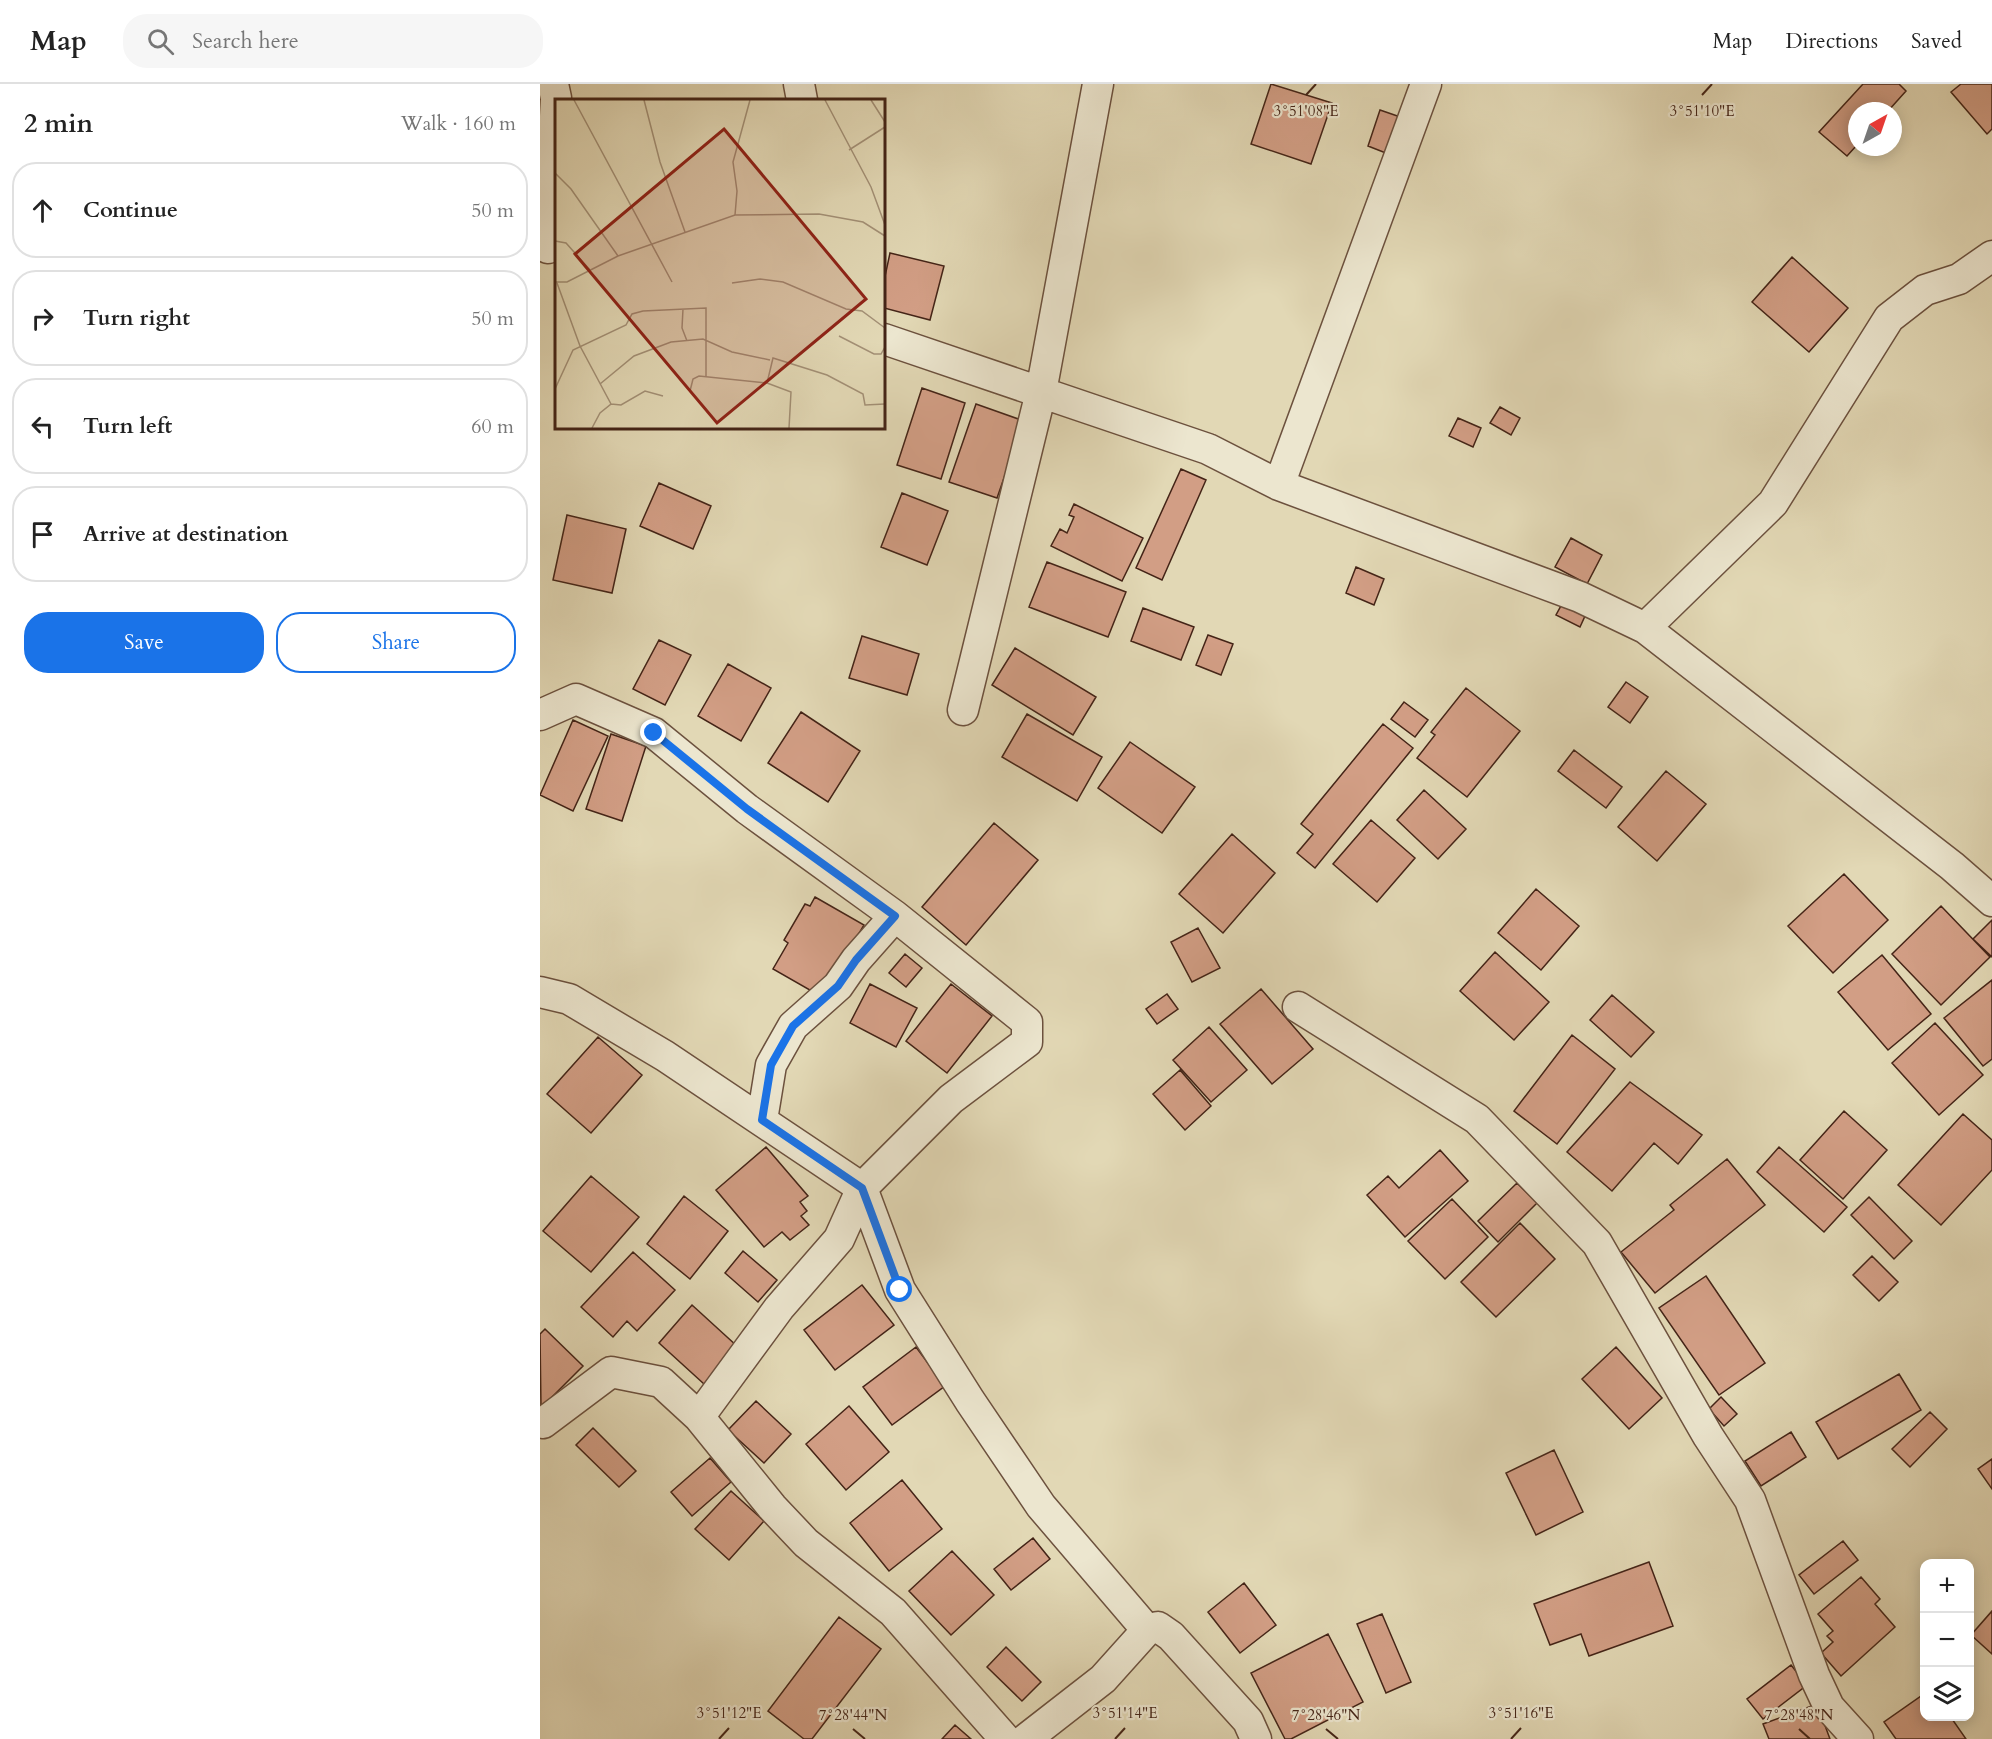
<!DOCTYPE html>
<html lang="en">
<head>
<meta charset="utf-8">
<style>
  :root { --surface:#fff; --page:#f6f6f6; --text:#222; --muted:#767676; --line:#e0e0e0; --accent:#1a73e8 }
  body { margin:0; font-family:Cardo,serif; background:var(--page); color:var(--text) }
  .controls { position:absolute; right:18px; bottom:18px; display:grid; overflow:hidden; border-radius:12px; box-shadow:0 3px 15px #0003 }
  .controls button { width:54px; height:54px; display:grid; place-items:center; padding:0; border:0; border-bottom:2px solid var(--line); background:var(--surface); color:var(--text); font:30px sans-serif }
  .compass { position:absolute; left:1308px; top:18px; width:54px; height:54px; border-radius:50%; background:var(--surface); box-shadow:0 3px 15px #0003; rotate:40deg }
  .stop { position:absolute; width:18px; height:18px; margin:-14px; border:4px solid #1a73e8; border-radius:50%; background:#fff }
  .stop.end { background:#1a73e8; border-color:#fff; box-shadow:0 2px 6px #0008 }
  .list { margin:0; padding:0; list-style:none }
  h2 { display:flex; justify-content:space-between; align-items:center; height:78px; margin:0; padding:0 24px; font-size:26px }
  h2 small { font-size:20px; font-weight:400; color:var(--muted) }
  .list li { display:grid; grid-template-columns:39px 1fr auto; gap:18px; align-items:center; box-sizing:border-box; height:96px; margin:0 12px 12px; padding:0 12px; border:2px solid var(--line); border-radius:24px }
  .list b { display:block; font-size:22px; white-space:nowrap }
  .list em { font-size:20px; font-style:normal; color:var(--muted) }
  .actions { display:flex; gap:12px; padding:18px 24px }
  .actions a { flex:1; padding:14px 0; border:2px solid var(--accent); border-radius:24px; text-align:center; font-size:21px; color:var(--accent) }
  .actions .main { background:var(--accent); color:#fff }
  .icon { flex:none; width:33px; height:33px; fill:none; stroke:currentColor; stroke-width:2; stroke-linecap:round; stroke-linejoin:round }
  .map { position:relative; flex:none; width:1452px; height:1655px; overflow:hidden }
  header { display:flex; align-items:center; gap:36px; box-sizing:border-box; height:84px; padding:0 30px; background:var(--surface); border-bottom:2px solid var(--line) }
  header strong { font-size:28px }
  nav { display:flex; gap:33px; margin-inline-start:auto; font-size:21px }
  .search { width:420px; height:54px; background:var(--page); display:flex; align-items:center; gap:15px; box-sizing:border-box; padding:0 21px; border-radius:24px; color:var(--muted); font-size:22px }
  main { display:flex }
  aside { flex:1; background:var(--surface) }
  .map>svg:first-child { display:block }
</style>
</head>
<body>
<header>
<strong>Map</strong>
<div class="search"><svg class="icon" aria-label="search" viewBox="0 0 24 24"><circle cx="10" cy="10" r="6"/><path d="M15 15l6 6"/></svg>Search here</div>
<nav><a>Map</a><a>Directions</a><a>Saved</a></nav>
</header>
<main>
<aside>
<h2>2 min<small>Walk · 160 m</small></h2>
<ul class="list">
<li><svg class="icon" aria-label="ahead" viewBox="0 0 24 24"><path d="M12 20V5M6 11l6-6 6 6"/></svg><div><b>Continue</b></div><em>50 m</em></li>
<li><svg class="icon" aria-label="right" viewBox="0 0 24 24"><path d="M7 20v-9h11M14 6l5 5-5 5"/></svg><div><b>Turn right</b></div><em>50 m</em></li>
<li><svg class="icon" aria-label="left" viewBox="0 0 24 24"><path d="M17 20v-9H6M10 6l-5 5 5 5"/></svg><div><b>Turn left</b></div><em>60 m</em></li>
<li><svg class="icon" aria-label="arrive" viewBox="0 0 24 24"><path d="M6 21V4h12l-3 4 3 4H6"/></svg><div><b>Arrive at destination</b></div></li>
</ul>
<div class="actions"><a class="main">Save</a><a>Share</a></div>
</aside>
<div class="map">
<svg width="1452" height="1655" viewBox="0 0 1452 1655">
  <rect width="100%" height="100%" fill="#e2d8b5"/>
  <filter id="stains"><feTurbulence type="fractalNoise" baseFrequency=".00333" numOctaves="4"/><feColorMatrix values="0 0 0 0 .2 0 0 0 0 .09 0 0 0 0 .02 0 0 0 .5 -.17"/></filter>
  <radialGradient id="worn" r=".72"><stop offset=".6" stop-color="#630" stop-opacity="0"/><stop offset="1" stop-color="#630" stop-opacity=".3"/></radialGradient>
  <path fill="#d29e85" stroke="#442417" stroke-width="1.5" d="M731,0L792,19L771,80L711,60Z
    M1323,0H1359L1366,7L1348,27H1317V61L1307,72L1279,48Z
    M1421,0H1452V45L1447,50L1411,8Z
    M840,26L869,36L856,73L828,62Z
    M350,169L404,182L390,236L344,224V197Z
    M1252,173L1308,224L1269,268L1212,218Z
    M382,304L425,319L401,395L357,381Z
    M436,320L484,337L457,414L409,398Z
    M960,323L980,334L971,351L950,339Z
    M918,334L941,344L933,363L909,352Z
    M641,385L666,396L622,496L596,484Z
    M119,399L171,422L153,465L100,442Z
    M362,409L408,427L387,481L341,463Z
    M534,420L603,454L582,497L511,462L520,445L527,449L534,433L529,431Z
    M27,431L86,445L72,509L13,496Z
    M1031,454L1062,471L1047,500L1015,483Z
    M507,478L586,508L568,553L489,523Z
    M816,483L844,495L834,521L806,509Z
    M1022,520L1045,532L1040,543L1016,531Z
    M603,524L654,543L641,576L591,557Z
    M668,551L693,560L681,591L656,581Z
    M322,552L379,570L367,611L309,594Z
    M119,556L151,571L125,621L93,605Z
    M475,564L556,613L533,651L452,601Z
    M188,580L231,604L201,657L158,632Z
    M1086,598L1108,613L1090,639L1068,623Z
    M926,604L980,647L927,713L877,674L895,651L891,648Z
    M864,618L888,636L875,653L851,635Z
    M261,628L320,667L288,718L228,679Z
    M487,630L562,673L537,717L462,673Z
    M33,636L68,652L33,727L0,711Z
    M843,640L873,664L775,784L757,769L773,750L761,740Z
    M71,650L106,662L82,737L46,725Z
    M590,658L655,703L622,749L558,704Z
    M1034,666L1082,703L1066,724L1018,687Z
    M1126,687L1166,720L1117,777L1078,743Z
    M884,706L926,745L898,775L857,736Z
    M831,736L875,774L837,818L793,780Z
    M454,739L498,776L426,861L382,823Z
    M692,750L735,789L683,849L639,810Z
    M1304,790L1348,836L1293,889L1248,842Z
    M996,805L1039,842L1001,886L958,849Z
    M275,813L324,841L282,913L233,885L248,859L244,856L265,820L270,822Z
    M1401,822L1450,873L1401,921L1352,870Z
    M1452,836V873L1433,855Z
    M658,844L680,884L652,898L631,858Z
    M955,868L1009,918L974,956L920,907Z
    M365,870L382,884L366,903L349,889Z
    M1342,871L1391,930L1348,966L1298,908Z
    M1452,896V975L1443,982L1404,934Z
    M330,900L377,924L356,963L310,939Z
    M411,900L452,932L407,989L366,957Z
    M721,905L773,965L732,1000L680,940Z
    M627,910L638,925L617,940L606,925Z
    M1072,911L1114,948L1091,973L1050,936Z
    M1395,939L1443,991L1399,1031L1352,979Z
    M669,943L707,986L671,1018L633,976Z
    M1032,951L1075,985L1017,1060L974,1027Z
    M58,953L102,991L51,1049L7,1010Z
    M640,986L671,1022L645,1046L613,1010Z
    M1090,998L1162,1051L1138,1080L1114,1059L1072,1107L1027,1068Z
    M1304,1027L1347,1066L1303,1115L1260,1076Z
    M1423,1030L1452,1056V1086L1401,1141L1358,1101Z
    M226,1063L268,1112L260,1118L267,1127L261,1132L269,1141L250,1156L242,1148L224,1163L176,1106Z
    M1239,1063L1307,1123L1284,1148L1217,1088Z
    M900,1066L928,1097L865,1153L827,1111L848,1092L859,1104Z
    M1187,1075L1225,1121L1115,1209L1081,1168L1134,1126L1130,1121Z
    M51,1092L99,1133L51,1188L3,1147Z
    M977,1099L997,1119L958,1158L938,1137Z
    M144,1112L188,1147L150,1195L107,1160Z
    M1329,1113L1372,1157L1354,1175L1311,1131Z
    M912,1115L948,1153L905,1195L868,1157Z
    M980,1139L1015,1175L956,1233L921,1198Z
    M203,1167L237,1196L218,1218L185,1189Z
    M93,1168L135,1206L97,1247L87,1237L73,1253L41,1223Z
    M1332,1172L1358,1198L1339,1217L1313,1191Z
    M1166,1192L1225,1279L1179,1311L1119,1224Z
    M322,1201L354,1241L295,1286L264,1246Z
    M152,1221L198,1263L164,1300L119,1259Z
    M5,1245L43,1282L1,1324L0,1250Z
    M376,1263L405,1302L352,1341L323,1303Z
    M1076,1263L1122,1314L1089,1345L1042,1295Z
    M1359,1290L1381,1326L1298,1375L1276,1338Z
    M1181,1313L1197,1330L1184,1342L1169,1325Z
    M216,1317L251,1350L224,1379L188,1346Z
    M309,1322L349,1368L306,1406L266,1360Z
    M1390,1328L1407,1345L1370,1383L1352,1365Z
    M53,1344L96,1387L79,1403L36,1361Z
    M1251,1348L1266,1373L1221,1402L1205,1377Z
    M1014,1366L1043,1428L996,1451L966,1389Z
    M170,1374L191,1398L152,1432L131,1408Z
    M1452,1375V1405L1438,1385Z
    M362,1396L402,1445L349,1487L310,1439Z
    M191,1407L224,1437L189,1476L155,1445Z
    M493,1454L510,1475L471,1506L454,1485Z
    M1303,1457L1318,1476L1274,1510L1259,1491Z
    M412,1467L454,1511L411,1551L369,1507Z
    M1109,1478L1133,1542L1049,1572L1041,1550L1010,1561L994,1520Z
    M1321,1493L1340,1515L1335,1520L1355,1543L1301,1592L1281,1569L1293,1558L1287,1552L1293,1547L1278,1530Z
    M704,1499L736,1541L700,1569L668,1528Z
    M1452,1527V1570L1431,1551Z
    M842,1530L871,1598L846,1609L817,1540Z
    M299,1533L341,1565L272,1655H264L228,1627Z
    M788,1550L823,1618L751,1655H745L711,1589Z
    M466,1563L501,1598L482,1617L447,1583Z
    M1251,1581L1267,1601L1223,1635L1207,1615Z
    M1384,1610V1632H1410L1426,1655H1356L1344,1638Z
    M1277,1620L1290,1655H1229L1223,1640Z
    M415,1641L431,1655H402Z"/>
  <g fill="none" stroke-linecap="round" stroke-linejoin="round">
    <defs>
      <path id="minor" d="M259,0L262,16
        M8,164L16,14L13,0
        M344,255L668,365L739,401L1040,513L1105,544L1412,782L1452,817
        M739,401L886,0
        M1105,544L1233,419L1349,234L1385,206L1419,195L1452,172
        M423,626L501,308L558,0
        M0,631L36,615L114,649L207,725L355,832L487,938V958L411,1015L322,1104L299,1155L239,1224L159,1333
        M0,908L29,915L125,972L322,1104L360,1206L430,1317L501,1422L607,1546
        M758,923L937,1035L1057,1159L1168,1352L1210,1416L1274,1591L1289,1623L1318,1655
        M222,1036L231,981L253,942L298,902L316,876L355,832
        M3,1339L71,1288L121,1298L159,1333L232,1423L266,1459L353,1528L465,1655
        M486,1655L563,1595L607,1546L618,1543L631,1552L708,1637L716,1655"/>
    </defs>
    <use href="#minor" stroke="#6c513e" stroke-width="33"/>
    <use href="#minor" stroke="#ece6cf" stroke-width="30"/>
  </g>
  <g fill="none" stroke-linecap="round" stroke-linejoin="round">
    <path stroke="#1a73e8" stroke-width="8" d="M114,649L207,725L355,832L316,876L298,902L253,942L231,981L222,1036L322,1104L360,1206"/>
  </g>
  <path fill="none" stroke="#442417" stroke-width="2" d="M766,11L776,0M1162,11L1172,0M313,1645L325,1655M786,1645L798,1655M1259,1645L1270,1655M179,1655L189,1644M575,1655L585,1644M971,1655L981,1644"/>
  <g transform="translate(15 15)">
    <rect width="330" height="330" fill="#e2d8b5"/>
    <path fill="none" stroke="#a39076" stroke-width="1.5" d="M19,1L117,183M89,1L105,63L130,133M270,1L316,88L330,126M316,1L330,23M294,51L330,28M0,74L16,90L63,157M180,116L182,92L178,63L195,1M0,142L11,144L35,171M0,183H12L63,157L180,116L264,115L308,123L330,137M2,184L25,247L56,305L45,314L37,329M177,184L205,180L228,183L291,210L307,212L330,229M128,210L127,229L132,242M284,237L319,255H326L330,248M212,284L236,293L234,329M45,285L79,257L116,243L148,240L177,253L215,261M0,290L18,251L71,226L77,215L88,212L151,209V277M135,292L138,280L144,277L212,284L218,259L272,276L308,295L310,306L330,305M56,305L66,306L90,292L108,297"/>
    <path fill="#8f2418" fill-opacity="0.15" stroke="#8f2418" stroke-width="3" d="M169,30L311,200L162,324L20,155Z"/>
    <rect width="330" height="330" fill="none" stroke="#442417" stroke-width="3"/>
  </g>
  <g font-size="15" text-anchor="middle" fill="#442417" stroke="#ece6cf" stroke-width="4.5" stroke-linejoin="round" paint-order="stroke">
    <text x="766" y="32">3°51'08"E</text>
    <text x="1162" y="32">3°51'10"E</text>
    <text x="189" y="1634">3°51'12"E</text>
    <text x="585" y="1634">3°51'14"E</text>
    <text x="981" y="1634">3°51'16"E</text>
    <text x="313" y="1636">7°28'44"N</text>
    <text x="786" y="1636">7°28'46"N</text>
    <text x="1259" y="1636">7°28'48"N</text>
  </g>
  <rect width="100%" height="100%" filter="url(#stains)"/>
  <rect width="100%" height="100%" fill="url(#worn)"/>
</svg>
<div class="controls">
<button>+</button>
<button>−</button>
<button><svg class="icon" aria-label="layers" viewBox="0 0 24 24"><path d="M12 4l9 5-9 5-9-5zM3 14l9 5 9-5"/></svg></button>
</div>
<svg class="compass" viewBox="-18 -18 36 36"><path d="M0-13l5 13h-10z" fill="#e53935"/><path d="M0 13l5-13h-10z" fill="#767676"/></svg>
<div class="stop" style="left:360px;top:1206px"></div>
<div class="stop end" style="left:114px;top:649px"></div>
</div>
</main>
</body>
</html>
